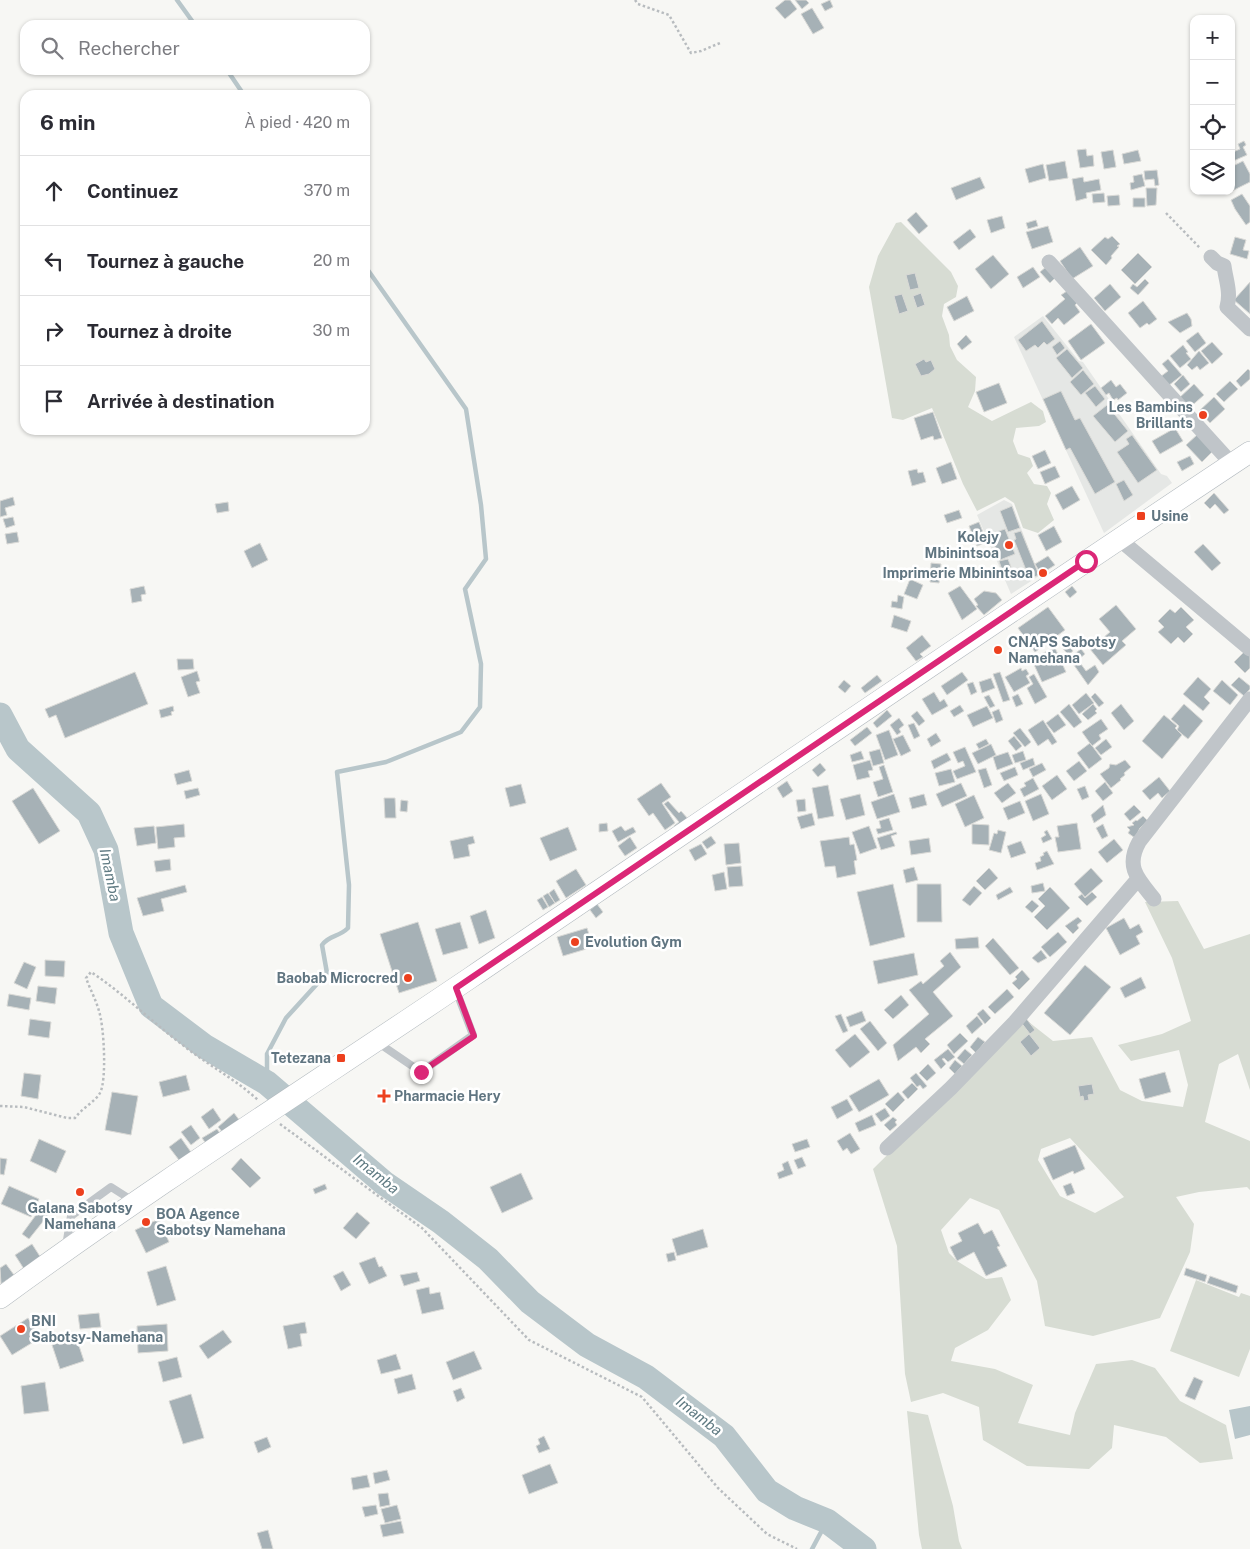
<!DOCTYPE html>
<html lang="fr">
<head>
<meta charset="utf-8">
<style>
  :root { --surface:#fff; --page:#f2f2f3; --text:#2b2b33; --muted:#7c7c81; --line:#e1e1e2 }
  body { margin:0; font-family:"Public Sans",sans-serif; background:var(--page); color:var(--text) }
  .controls { position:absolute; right:15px; top:15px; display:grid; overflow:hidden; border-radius:10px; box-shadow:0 1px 4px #0004 }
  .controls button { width:45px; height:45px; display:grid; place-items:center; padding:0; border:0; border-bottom:1px solid var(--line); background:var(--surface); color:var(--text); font:25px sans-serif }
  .stop { position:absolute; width:15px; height:15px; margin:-11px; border:4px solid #db2777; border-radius:50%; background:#fff }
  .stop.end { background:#db2777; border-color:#fff; box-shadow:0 1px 5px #0008 }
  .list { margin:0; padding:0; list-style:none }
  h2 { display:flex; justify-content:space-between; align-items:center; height:65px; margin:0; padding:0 20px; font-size:21px }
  h2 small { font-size:16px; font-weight:400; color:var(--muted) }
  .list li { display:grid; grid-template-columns:32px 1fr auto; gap:15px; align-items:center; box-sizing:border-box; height:70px; padding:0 20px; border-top:1px solid var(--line) }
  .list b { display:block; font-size:19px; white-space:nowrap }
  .list em { font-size:16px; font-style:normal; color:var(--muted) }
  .icon { flex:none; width:28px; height:28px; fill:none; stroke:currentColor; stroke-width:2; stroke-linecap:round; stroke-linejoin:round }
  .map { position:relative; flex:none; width:1250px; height:1549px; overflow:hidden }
  .search { position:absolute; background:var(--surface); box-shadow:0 1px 4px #0004; left:20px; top:20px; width:350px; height:55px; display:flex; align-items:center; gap:12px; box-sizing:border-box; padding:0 18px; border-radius:15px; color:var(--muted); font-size:19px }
  .panel { position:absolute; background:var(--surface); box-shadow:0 1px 4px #0004; left:20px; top:90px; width:350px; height:345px; border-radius:15px }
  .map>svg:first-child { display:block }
</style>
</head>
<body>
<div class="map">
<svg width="1250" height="1549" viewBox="0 0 1250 1549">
  <rect width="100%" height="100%" fill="#f7f7f4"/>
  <path fill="#e5e7e5" d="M1043,316L1079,361L1083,362L1161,474L1167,476L1172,483L1104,533L1014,337Z
    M1004,500L1012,504L1039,576L1011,594L977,515Z"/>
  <path fill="#d7dcd3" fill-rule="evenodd" d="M901,222L951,272L958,286L956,297L944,304L942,316L949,335L950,346L957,360L976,377L975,391L968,407L992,421L1031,402L1043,411L1046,422L1039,426L1016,428L1013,441L1018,454L1030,458L1033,466L1027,473L1034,484L1047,486L1051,493L1047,504L1054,520L1038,533L1023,528L1014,503L1005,497L977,511L963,484L932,408L903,420L892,418L869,287L878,256L896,223Z
    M1178,901L1204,949L1250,934V1090L1238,1054L1219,1064L1205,1122L1250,1141V1190L1247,1187L1199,1192L1176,1197L1194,1224L1190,1252L1160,1318L1093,1336L1045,1326L1037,1281L999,1210L970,1198L941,1230L949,1253L957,1261L986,1279L1002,1277L1011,1300L988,1330L955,1348L951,1361L995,1369L1033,1385L1018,1423L1070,1435L1075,1413L1096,1364L1132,1360L1155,1368L1180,1401L1226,1425L1233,1459L1200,1463L1166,1437L1114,1425L1112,1448L1089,1469L1027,1466L983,1440L979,1407L943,1393L911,1402L905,1374L897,1246L873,1169L1025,1019L1053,1041L1092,1037L1120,1090L1142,1101L1183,1107L1188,1085L1179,1050L1131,1061L1118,1045L1162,1034L1191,1021L1172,958L1145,902ZM1070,1138L1124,1197L1095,1213L1060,1196L1038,1160L1041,1149Z
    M1196,1280L1239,1297L1241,1293L1250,1296V1349L1239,1377L1170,1351Z
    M907,1411L928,1415L953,1506L959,1541L962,1549H922L919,1535Z"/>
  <path fill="#b8c6ca" d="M1250,1406V1435L1235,1439L1229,1410Z"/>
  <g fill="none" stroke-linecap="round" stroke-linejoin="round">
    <path stroke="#b8c6ca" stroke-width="4.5" d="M177,0L195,25
      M227,70L244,95
      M267,1083V1054L286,1018L327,973L322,945C330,934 338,938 348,928L349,885L337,772L386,762L461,732L480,707L481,664L465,589L486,559L481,505L466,409L365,266
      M812,1549L827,1521"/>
    <path stroke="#b8c6ca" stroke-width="25" d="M0,715L18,749L89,813L106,850L121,933L151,1006L204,1046L267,1083L384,1183L441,1222L488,1259L530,1302L587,1345L646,1377L724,1436L767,1491L795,1508L827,1521L864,1549"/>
  </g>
  <path fill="#a6b1b6" stroke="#d9d9d6" d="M785,0H790L797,9L785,19L775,8Z
    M795,0H806L809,3L802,9Z
    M830,0L833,7L825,11L821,4Z
    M812,8L824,28L813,34L801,14Z
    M1244,141L1246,145L1243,147L1247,155L1231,162V153L1240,149L1238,144Z
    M1086,149L1087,156L1093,155L1094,166L1080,168L1077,150Z
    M1113,150L1116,167L1104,169L1101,152Z
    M1138,150L1141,161L1124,164L1122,154Z
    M1065,161L1068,178L1049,181L1046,165Z
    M1243,161L1250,174V182L1230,192L1231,191V167Z
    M1043,164L1046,178L1029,183L1025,169Z
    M1157,170L1159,185L1155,186L1154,179L1145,180L1144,171Z
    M1142,174L1145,186L1131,190L1130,183L1134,182L1133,176Z
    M980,177L985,188L956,200L951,188Z
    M1083,177L1084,182L1099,179L1101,190L1086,193L1087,198L1076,201L1072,179Z
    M1146,188H1157L1156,205L1147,206Z
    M1104,193L1105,202L1093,203L1092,194Z
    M1242,194L1250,206V222L1246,225L1235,209L1231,200Z
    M1119,195L1120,205L1108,206L1107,196Z
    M1133,198H1145V207H1133Z
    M916,212L928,226L919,234L907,220Z
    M1002,216L1005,228L991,233L987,220Z
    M1036,220L1038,226L1028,229L1026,223Z
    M1048,226L1053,242L1032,249L1026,232Z
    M970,229L976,237L959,250L953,242Z
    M1112,236L1120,244L1117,246L1119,247L1111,256L1112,258L1106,265L1091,250L1105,237L1108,239Z
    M1235,237L1246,240L1243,250L1249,251L1247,259L1230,254Z
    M1080,247L1093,266L1072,279L1060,261Z
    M1138,253L1152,267L1135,284L1121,270Z
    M993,255L1009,274L991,289L975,269Z
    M1047,266L1056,277L1050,283L1040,272Z
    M1033,267L1040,277L1023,288L1017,277Z
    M915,273L919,288L910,290L906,275Z
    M1145,279L1149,283L1138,295L1130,288L1133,284L1137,287Z
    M1250,282V314L1234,300Z
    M1110,284L1121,297L1105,311L1094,298Z
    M1067,291L1077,303L1075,305L1080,312L1064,325L1058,318L1052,324L1045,316L1065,299L1061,295Z
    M921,293L925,305L917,308L913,296Z
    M902,294L908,311L899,314L894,296Z
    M967,296L974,311L954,321L947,307Z
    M1143,301L1157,319L1149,325L1147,323L1140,328L1128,313Z
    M1187,313L1191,319L1192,326L1180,333L1168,322Z
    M1042,321L1055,339L1047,345L1044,342L1038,348L1035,345L1026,351L1018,340Z
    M1091,324L1105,343L1081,360L1068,341Z
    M1198,332L1206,343L1195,352L1186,341Z
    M966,335L972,342L962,350L957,344Z
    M1060,341L1065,348L1057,355L1052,347Z
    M1212,342L1223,354L1212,364L1201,351Z
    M1183,345L1188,352L1186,353L1191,359L1180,368L1170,356Z
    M1067,349L1083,368L1072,378L1056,358Z
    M1199,351L1209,363L1200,370L1197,366L1192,370L1187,365Z
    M924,359L926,362L931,360L935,369L929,374L921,376L915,364Z
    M1168,359L1182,375L1168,386L1160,377L1168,371L1162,364Z
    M1248,369L1250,371V379L1241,387L1236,381Z
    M1083,370L1094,384L1081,395L1070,382Z
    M1183,375L1190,384L1181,392L1174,384Z
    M1111,380L1116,387L1120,384L1127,393L1118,400L1117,398L1113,400L1109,393L1106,395L1101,388Z
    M1230,381L1238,389L1224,402L1216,394Z
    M999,383L1007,403L984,412L976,392Z
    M1194,384L1204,395L1188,409L1178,399Z
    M1095,386L1105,399L1096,407L1085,393Z
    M1061,391L1075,420L1080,418L1115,482L1095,494L1070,448L1066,450L1043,399Z
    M1214,397L1225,409L1210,423L1199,411Z
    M1107,405L1128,431L1115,442L1093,416Z
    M933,412L942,438L934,440L933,436L921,440L914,418Z
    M1175,428L1183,441L1160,454L1152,441Z
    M1198,434L1213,451L1202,462L1186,445Z
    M1132,435L1157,470L1138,483L1117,452L1129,444L1126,439Z
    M1045,450L1051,463L1038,469L1032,456Z
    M1190,456L1194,464L1182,471L1177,462Z
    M951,462L957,479L942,484L936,468Z
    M1055,466L1060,477L1045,484L1040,472Z
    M917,469L918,473L923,472L926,482L912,486L908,471Z
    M1124,480L1133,495L1124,501L1116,484Z
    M1072,486L1080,500L1063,510L1055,495Z
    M1214,493L1229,510L1224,514L1215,504L1210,509L1204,503Z
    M13,497L15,505L5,508L7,515L0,517V501Z
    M228,502L229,511L217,513L215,504Z
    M1012,506L1020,528L1008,532L1000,511Z
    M959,510L962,518L947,523L944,515Z
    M13,517L15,525L6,528L3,519Z
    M979,522L987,542L977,546L969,526Z
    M1054,526L1062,542L1046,551L1038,535Z
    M1005,529L1015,554L1000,560L990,534Z
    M1021,531L1039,575L1032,578L1028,569L1026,570L1014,540L1016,539L1014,533Z
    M17,532L19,542L7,544L5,534Z
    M260,543L268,560L252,568L244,551Z
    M1203,544L1221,563L1212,571L1194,552Z
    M1048,556L1055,565L1041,574L1035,564Z
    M1008,559L1011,567L1002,570L999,561Z
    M931,563L941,564L939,583L930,582Z
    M910,579L923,585L917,599L904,594Z
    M144,586L146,594L141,595L142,601L132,603L130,589Z
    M960,586L977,609L962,620L948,593Z
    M1072,586L1077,592L1070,598L1065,592Z
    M984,591L996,593L1002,600L984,615L976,606L978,605L974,599Z
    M898,595L904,597L902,609L891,607L892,601L897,602Z
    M1116,605L1136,629L1122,641L1126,645L1103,665L1090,649L1110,632L1099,619Z
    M1048,607L1065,630L1035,652L1018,628Z
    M1181,607L1194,620L1186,627L1193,634L1184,643L1178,637L1171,644L1158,632L1164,627L1158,621L1170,609L1175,613Z
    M894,615L911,621L907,632L891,627Z
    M922,635L931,646L920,654L923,657L916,661L906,648Z
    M1067,643L1073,651L1068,655L1062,647Z
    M1055,648L1066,672L1042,682L1031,658Z
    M1081,649L1085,654L1078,660L1086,671L1095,665L1099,672L1088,685L1069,658Z
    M1246,650L1250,654V668L1245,673L1234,662Z
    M177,659H193L194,669L178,670Z
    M1021,668L1022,671L1026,669L1029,674L1026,676L1030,683L1014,692L1005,677Z
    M197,671L200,681L196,682L200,693L188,697L181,677Z
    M135,672L148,704L65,738L56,715L49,718L45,709Z
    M962,672L968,680L947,695L941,686Z
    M1000,672L1010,700L1003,702L993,674Z
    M1034,674L1047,697L1035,704L1027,688L1033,684L1029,677Z
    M877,675L882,681L865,693L861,688Z
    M1198,677L1211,689L1204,697L1210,703L1203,711L1183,694Z
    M1239,677L1250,686V689L1244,696L1231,685Z
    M991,678L995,688L982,693L979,682Z
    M844,680L851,686L845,693L838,687Z
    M1222,680L1238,695L1230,705L1213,691Z
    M973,682L977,692L971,695L967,684Z
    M934,692L940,702L944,699L948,706L932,715L922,699Z
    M1086,693L1094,703L1079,714L1072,705Z
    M1095,693L1104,703L1099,707L1091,697Z
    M1018,694L1023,704L1016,707L1012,697Z
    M989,695L995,706L990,708L984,697Z
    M1069,704L1082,722L1074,728L1060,712Z
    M1093,704L1097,709L1095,711L1097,713L1088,720L1082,714Z
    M1121,704L1134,721L1124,730L1111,713Z
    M1184,704L1203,721L1188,739L1177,730L1179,726L1171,719Z
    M960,705L964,711L954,717L950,711Z
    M173,706L174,711L171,712L172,715L161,718L159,710Z
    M987,706L993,718L973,727L967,715Z
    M999,709L1003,720L996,723L992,712Z
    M887,710L892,716L877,728L873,723Z
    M917,711L925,721L919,726L911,716Z
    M1058,714L1066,725L1054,733L1046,723Z
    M1164,715L1177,726L1175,728L1182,735L1162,759L1142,741Z
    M899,718L904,725L899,729L901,732L897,735L890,725Z
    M1101,719L1108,729L1099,735L1101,739L1092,746L1082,732Z
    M1043,720L1057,742L1052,745L1048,739L1038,746L1028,730Z
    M914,723L920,736L914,739L908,725Z
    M867,727L872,733L855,746L850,740Z
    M1020,728L1031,742L1025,747L1013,733Z
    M889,730L898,755L885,760L876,735Z
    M936,733L941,741L931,747L927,739Z
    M903,735L911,751L901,756L893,739Z
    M1014,736L1022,746L1016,751L1008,741Z
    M986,739L989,744L979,749L976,744Z
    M1106,739L1112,747L1101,755L1095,748Z
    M1090,743L1102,759L1089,769L1077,753Z
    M991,744L996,755L978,764L972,753Z
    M965,747L976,772L957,779L953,771L965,766L963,761L958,763L953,752Z
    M880,749L884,763L873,766L869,752Z
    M861,751L864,759L852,762L850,755Z
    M1023,751L1026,760L1015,763L1012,755Z
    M1008,752L1013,764L997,770L993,757Z
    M947,753L951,760L934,769L931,761Z
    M1033,758L1035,765L1023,770L1020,763Z
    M870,760L873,770L868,771L870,777L857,780L853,765Z
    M1125,760L1131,767L1124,773L1125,775L1120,779L1121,780L1111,788L1100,774L1109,768L1110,764L1116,765Z
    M1079,761L1087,771L1074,781L1066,771Z
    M820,763L826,770L818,777L812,770Z
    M1042,763L1046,770L1033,777L1029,769Z
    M884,765L893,792L878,797L873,782L883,779L879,767Z
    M1015,767L1018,775L1004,781L1000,773Z
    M986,768L992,785L984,788L978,770Z
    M951,769L955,782L939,786L935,773Z
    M189,770L192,781L177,785L174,774Z
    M1057,775L1067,789L1052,800L1042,786Z
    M1159,777L1170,791L1162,798L1158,793L1150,800L1142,791Z
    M1033,778L1039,789L1024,797L1020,789L1026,786L1024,783Z
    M787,781L793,791L783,798L777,788Z
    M1105,782L1113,793L1103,801L1095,791Z
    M661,783L671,797L662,803L675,823L665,830L653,813L649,816L637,799Z
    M961,783L967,796L942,807L936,794Z
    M1008,783L1016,793L1002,803L994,793Z
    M521,784L526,803L510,807L505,788Z
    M828,785L834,816L818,819L812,788Z
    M1085,786L1089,797L1082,800L1077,789Z
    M33,788L60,831L39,844L12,801Z
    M198,788L200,795L186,799L184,791Z
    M860,794L865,815L846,820L840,799Z
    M894,794L900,812L877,819L871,802Z
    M924,794L927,805L912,809L909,798Z
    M1041,794L1049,814L1033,821L1025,801Z
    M974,795L984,818L965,827L955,804Z
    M384,798H395L396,818H385Z
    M805,799L806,811L798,812L796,800Z
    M401,800L408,801L407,812L400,811Z
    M668,801L679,813L681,811L689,820L676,830L674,826L679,822L664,804Z
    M1020,801L1025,813L1008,820L1003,808Z
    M1103,805L1106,815L1094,823L1091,815Z
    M1134,805L1141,812L1130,821L1124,814Z
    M812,813L815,825L801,829L797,817Z
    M1143,816L1148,821L1140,828L1135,838L1128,833L1130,830L1127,827L1134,825L1132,823L1136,820L1137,821Z
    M889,818L893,830L878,834L876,829L881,828L879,821Z
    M607,823L608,831L599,832V824Z
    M1077,823L1081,849L1058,852L1055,837H1059L1057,826Z
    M184,824L185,837L174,838L175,847L158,849L156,827Z
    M972,824L989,825V845L972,844Z
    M1103,824L1108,836L1102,839L1096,828Z
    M154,826L156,843L137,846L134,828Z
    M621,826L625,831L633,827L636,832L618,842L612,831Z
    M869,826L877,848L860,854L852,832Z
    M568,827L577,850L550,861L540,838Z
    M998,830L1006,832L1001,853L989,850L994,833L997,834Z
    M1047,830L1052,839L1043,843L1041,838L1046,835L1044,832Z
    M896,832L897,834L891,836L895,846L881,850L877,838Z
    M473,836L475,843L468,845L470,856L454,859L450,841Z
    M711,836L716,843L707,849L702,842Z
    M630,837L637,848L625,856L618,846Z
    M849,837L850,845L854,844L857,860L854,861L856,874L837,878L835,866L825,867L820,841Z
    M929,838L931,852L911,855L909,841Z
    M1114,839L1123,850L1107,863L1098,852Z
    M1021,841L1026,853L1011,858L1007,846Z
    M739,843L741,863L726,865L724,844Z
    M701,844L707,854L695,861L689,850Z
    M1047,851L1054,864L1037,870L1035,863L1041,861L1040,857L1044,855L1043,853Z
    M170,859L171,870L156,872L154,861Z
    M741,866L743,886L729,887L727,867Z
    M914,867L918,880L906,883L903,870Z
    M989,868L998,878L985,890L976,881Z
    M1091,868L1103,881L1085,897L1074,884Z
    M576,869L586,885L566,898L556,881Z
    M724,872L727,889L715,891L712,875Z
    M1043,883L1045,891L1032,893L1031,886Z
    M893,884L905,937L870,946L857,892Z
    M917,884H941L942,922H917Z
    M185,885L187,892L161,899L164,911L143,916L137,898Z
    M974,886L982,893L970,906L962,900Z
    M1010,887L1013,892L998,900L996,895Z
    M1050,887L1070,908L1047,930L1034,917L1045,906L1038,899Z
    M554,889L560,900L555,903L549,893Z
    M1092,892L1097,897L1087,906L1078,897L1082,894L1085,898Z
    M548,893L555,903L549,907L543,896Z
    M542,897L548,907L543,910L537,900Z
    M1032,900L1039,906L1032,913L1025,907Z
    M597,904L603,912L596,918L590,910Z
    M486,910L495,938L479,944L470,916Z
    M1078,917L1082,921L1077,925L1079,928L1073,934L1065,926Z
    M1124,918L1130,929L1139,924L1143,932L1136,936L1140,944L1120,955L1106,928Z
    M418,922L437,981L399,993L380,934Z
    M460,922L468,948L443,955L435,929Z
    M587,928L593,947L563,956L557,937Z
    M1058,932L1067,942L1050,957L1041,947Z
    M978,937L979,948L956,949L955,939Z
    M993,938L1019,968L1010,975L985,946Z
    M1041,950L1047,958L1038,963L1032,958Z
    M950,952L961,967L933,992L953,1016L925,1039L930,1044L921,1053L916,1047L898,1061L893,1045L929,1014L909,990L921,981L923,984L944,966L940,961Z
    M914,953L918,975L878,984L873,961Z
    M45,960L65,961L64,977L45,976Z
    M24,962L36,967L27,989L14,983Z
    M1085,965L1111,987L1070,1035L1044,1013Z
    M1022,970L1030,979L1019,990L1012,983L1017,979L1015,977Z
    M1141,977L1146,988L1125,998L1120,988Z
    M38,986L57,988L55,1004L36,1001Z
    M1007,989L1014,997L995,1014L988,1007Z
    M9,994L31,998L29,1010L7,1006Z
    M901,995L909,1005L893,1019L884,1010Z
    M983,1009L991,1018L985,1024L977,1014Z
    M862,1011L866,1021L850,1027L846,1017Z
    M841,1014L848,1031L843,1033L835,1016Z
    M977,1016L983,1024L972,1034L966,1026Z
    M1025,1017L1035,1030L1030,1034L1020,1021Z
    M30,1019L51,1022L49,1038L28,1035Z
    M870,1021L887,1043L878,1051L860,1029Z
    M960,1033L968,1041L954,1054L947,1045Z
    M855,1034L870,1052L850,1068L835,1050Z
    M1029,1034L1040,1048L1031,1056L1020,1042Z
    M978,1037L985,1042L976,1053L970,1047Z
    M948,1049L955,1057L948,1062L944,1058L942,1059L946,1064L941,1069L934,1060Z
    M965,1049L972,1055L964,1064L957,1058Z
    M955,1060L962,1066L955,1074L949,1068Z
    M928,1064L936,1073L927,1081L919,1073Z
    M1165,1072L1171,1092L1145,1099L1139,1079Z
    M24,1073L41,1075L38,1099L21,1096Z
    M916,1073L927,1086L923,1089L920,1085L917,1087L910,1078Z
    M186,1075L190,1090L163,1097L159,1082Z
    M879,1079L889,1095L859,1112L849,1096Z
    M912,1083L918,1089L908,1099L902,1092Z
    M1092,1084L1094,1094L1088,1095L1089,1100L1084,1101L1083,1096L1080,1097L1078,1086Z
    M112,1092L138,1096L131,1135L105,1130Z
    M898,1092L905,1100L893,1112L885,1104Z
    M847,1099L853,1110L837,1119L831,1107Z
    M213,1108L221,1120L209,1129L201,1117Z
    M885,1108L890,1116L881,1122L875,1114Z
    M234,1113L240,1121L224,1134L218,1127Z
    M872,1115L876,1125L859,1132L855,1123Z
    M893,1117L897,1120L895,1122L897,1125L890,1131L884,1125Z
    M191,1125L200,1138L191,1145L181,1132Z
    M217,1129L222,1136L207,1145L202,1138Z
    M850,1133L860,1149L851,1154L847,1148L843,1151L837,1141Z
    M181,1138L193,1155L182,1164L169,1147Z
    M39,1139L66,1151L56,1173L30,1161Z
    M807,1139L810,1147L795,1152L792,1144Z
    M1075,1145L1085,1169L1074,1174L1073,1171L1053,1180L1043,1158Z
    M802,1157L806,1166L798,1169L794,1160Z
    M0,1158L7,1159L4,1175L0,1174Z
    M241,1158L261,1178L250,1188L231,1169Z
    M788,1161L793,1174L779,1179L777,1173L784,1170L782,1164Z
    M521,1173L533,1199L502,1213L490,1187Z
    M1071,1183L1075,1193L1067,1196L1063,1186Z
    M325,1184L327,1189L315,1194L313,1189Z
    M9,1186L39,1199L31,1217L1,1204Z
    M41,1208L49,1214L29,1239L22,1234Z
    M357,1212L370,1223L356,1239L343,1228Z
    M159,1219L169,1242L146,1253L135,1230Z
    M978,1223L984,1234L992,1230L1000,1246L997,1247L1007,1266L986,1276L974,1252L957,1261L950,1247L962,1241L958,1233Z
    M703,1229L708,1247L677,1256L672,1239Z
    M32,1244L41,1258L24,1269L15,1255Z
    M674,1252L676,1260L668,1262L666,1254Z
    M375,1257L379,1267L382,1266L387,1276L369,1284L359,1263Z
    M6,1264L14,1275L1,1284L0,1268Z
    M166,1266L176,1300L157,1306L147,1272Z
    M1186,1268L1207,1275L1205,1282L1184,1275Z
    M343,1271L351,1285L341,1291L333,1276Z
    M417,1272L420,1281L404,1286L400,1275Z
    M1210,1276L1238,1286L1236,1293L1207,1283Z
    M429,1287L430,1294L440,1292L444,1309L422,1314L416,1290Z
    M99,1313L101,1327L80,1329L78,1315Z
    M28,1318L40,1338L12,1355L0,1336Z
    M305,1322L307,1333L300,1334L302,1346L288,1349L283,1326Z
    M167,1324L168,1351L138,1353L137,1326Z
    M223,1330L232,1342L208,1359L199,1346Z
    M76,1337L84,1361L60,1369L52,1345Z
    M474,1351L482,1369L453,1380L446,1362Z
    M396,1354L401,1369L381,1374L377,1360Z
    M177,1357L182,1377L163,1382L158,1362Z
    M412,1374L416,1389L398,1394L394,1379Z
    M1194,1377L1203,1381L1195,1400L1185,1396Z
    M45,1382L49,1411L24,1414L21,1386Z
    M461,1388L465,1398L457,1402L453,1391Z
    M191,1394L204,1438L183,1444L169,1401Z
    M544,1436L550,1449L539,1453L536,1446L540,1444L538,1439Z
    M267,1437L271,1447L258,1453L254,1442Z
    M550,1464L558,1483L529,1494L522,1475Z
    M387,1470L390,1480L375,1484L373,1473Z
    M367,1475L370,1487L353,1490L351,1478Z
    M388,1493L390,1505L380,1507L378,1494Z
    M376,1505L378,1514L365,1517L362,1507Z
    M397,1505L401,1519L385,1523L381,1509Z
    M401,1521L404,1533L383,1537L380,1525Z
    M268,1530L273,1549H262L257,1533Z"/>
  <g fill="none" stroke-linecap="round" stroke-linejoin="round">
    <defs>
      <path id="secondary" d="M0,1298C153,1186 313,1084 470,978C730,802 989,625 1250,452"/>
    </defs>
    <use href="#secondary" stroke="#b2b9be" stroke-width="22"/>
    <path stroke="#b8bcbf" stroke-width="2.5" stroke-dasharray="2.5 2.5" stroke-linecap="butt" d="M635,0L638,4L669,15L691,53L701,51L720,43
      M1166,213L1200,248
      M0,1106L24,1107L67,1118H75C82,1108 95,1102 100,1093C107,1080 104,1026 99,1011C96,1000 90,989 86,978L91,972C124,994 152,1022 184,1046C208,1065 235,1079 258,1100
      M280,1124L422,1228L529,1340L642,1397L718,1488L767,1534L797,1549"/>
    <path stroke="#c0c5c9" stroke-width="8" d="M377,1042L421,1072L473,1035L456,990
      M66,1246L71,1216L111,1187L133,1201"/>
    <path stroke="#c0c5c9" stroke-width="15" d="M1211,257L1217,263L1224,266C1226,281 1231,292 1227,307L1250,329
      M1049,262L1232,464
      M1119,539L1250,649
      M1154,899C1138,879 1125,867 1139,842L1250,699
      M887,1148L951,1088L1015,1022L1138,879"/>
    <use href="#secondary" stroke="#fff" stroke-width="21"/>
  </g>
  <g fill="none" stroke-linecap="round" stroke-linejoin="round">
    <path stroke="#db2777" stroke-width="6" d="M421,1072L474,1036L456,988L1086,561"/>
  </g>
  <g fill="#ed401e" stroke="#fff" stroke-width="2">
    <circle cx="1203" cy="415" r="5"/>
    <rect x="1136" y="511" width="10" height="10" rx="2.5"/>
    <circle cx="1009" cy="545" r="5"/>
    <circle cx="1043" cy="573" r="5"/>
    <circle cx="998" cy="650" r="5"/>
    <circle cx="575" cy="942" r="5"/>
    <circle cx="408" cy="978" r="5"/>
    <rect x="336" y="1053" width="10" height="10" rx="2.5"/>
    <path d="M381.5 1088.5h5v5h5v5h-5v5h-5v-5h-5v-5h5z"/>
    <circle cx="80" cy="1192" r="5"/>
    <circle cx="146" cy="1222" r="5"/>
    <circle cx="21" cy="1329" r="5"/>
  </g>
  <g text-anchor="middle" stroke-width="5" stroke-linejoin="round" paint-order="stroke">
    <g font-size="14" font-weight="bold" fill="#607581" stroke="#fff" text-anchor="start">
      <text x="1193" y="412" text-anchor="end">Les Bambins<tspan x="1193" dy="16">Brillants</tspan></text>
      <text x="1151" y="521">Usine</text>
      <text x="999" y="542" text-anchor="end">Kolejy<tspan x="999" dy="16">Mbinintsoa</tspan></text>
      <text x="1033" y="578" text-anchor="end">Imprimerie Mbinintsoa</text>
      <text x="1008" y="647">CNAPS Sabotsy<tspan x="1008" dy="16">Namehana</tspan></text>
      <text x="585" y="947">Evolution Gym</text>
      <text x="398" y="983" text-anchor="end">Baobab Microcred</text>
      <text x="331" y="1063" text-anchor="end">Tetezana</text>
      <text x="394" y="1101">Pharmacie Hery</text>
      <text x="80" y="1213" text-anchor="middle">Galana Sabotsy<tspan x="80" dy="16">Namehana</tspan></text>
      <text x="156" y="1219">BOA Agence<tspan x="156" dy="16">Sabotsy Namehana</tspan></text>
      <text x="31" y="1326">BNI<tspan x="31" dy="16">Sabotsy-Namehana</tspan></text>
    </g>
    <g font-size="15" font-style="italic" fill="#607b83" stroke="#fff">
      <text transform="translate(110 875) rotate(78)" y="5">Imamba</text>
      <text transform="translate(376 1174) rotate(39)" y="5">Imamba</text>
      <text transform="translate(699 1416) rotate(38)" y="5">Imamba</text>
    </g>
  </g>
</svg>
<div class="controls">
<button>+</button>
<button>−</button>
<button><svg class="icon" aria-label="locate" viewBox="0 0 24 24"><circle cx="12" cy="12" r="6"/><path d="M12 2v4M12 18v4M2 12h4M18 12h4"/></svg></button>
<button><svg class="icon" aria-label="layers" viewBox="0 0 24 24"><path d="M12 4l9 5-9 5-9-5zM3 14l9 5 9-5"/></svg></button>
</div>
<div class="stop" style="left:1086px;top:561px"></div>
<div class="stop end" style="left:421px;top:1072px"></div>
<div class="search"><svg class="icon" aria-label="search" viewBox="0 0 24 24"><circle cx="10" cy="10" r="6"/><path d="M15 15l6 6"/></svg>Rechercher</div>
<section class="panel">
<h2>6 min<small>À pied · 420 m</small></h2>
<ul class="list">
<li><svg class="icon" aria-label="ahead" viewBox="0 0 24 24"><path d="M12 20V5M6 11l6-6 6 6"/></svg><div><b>Continuez</b></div><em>370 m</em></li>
<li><svg class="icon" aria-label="left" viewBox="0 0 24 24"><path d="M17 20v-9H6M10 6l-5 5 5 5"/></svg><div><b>Tournez à gauche</b></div><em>20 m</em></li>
<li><svg class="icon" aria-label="right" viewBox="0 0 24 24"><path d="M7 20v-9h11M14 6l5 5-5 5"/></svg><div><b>Tournez à droite</b></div><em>30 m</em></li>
<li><svg class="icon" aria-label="arrive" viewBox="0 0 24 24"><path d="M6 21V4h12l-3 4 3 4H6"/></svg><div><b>Arrivée à destination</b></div></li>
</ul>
</section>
</div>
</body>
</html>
